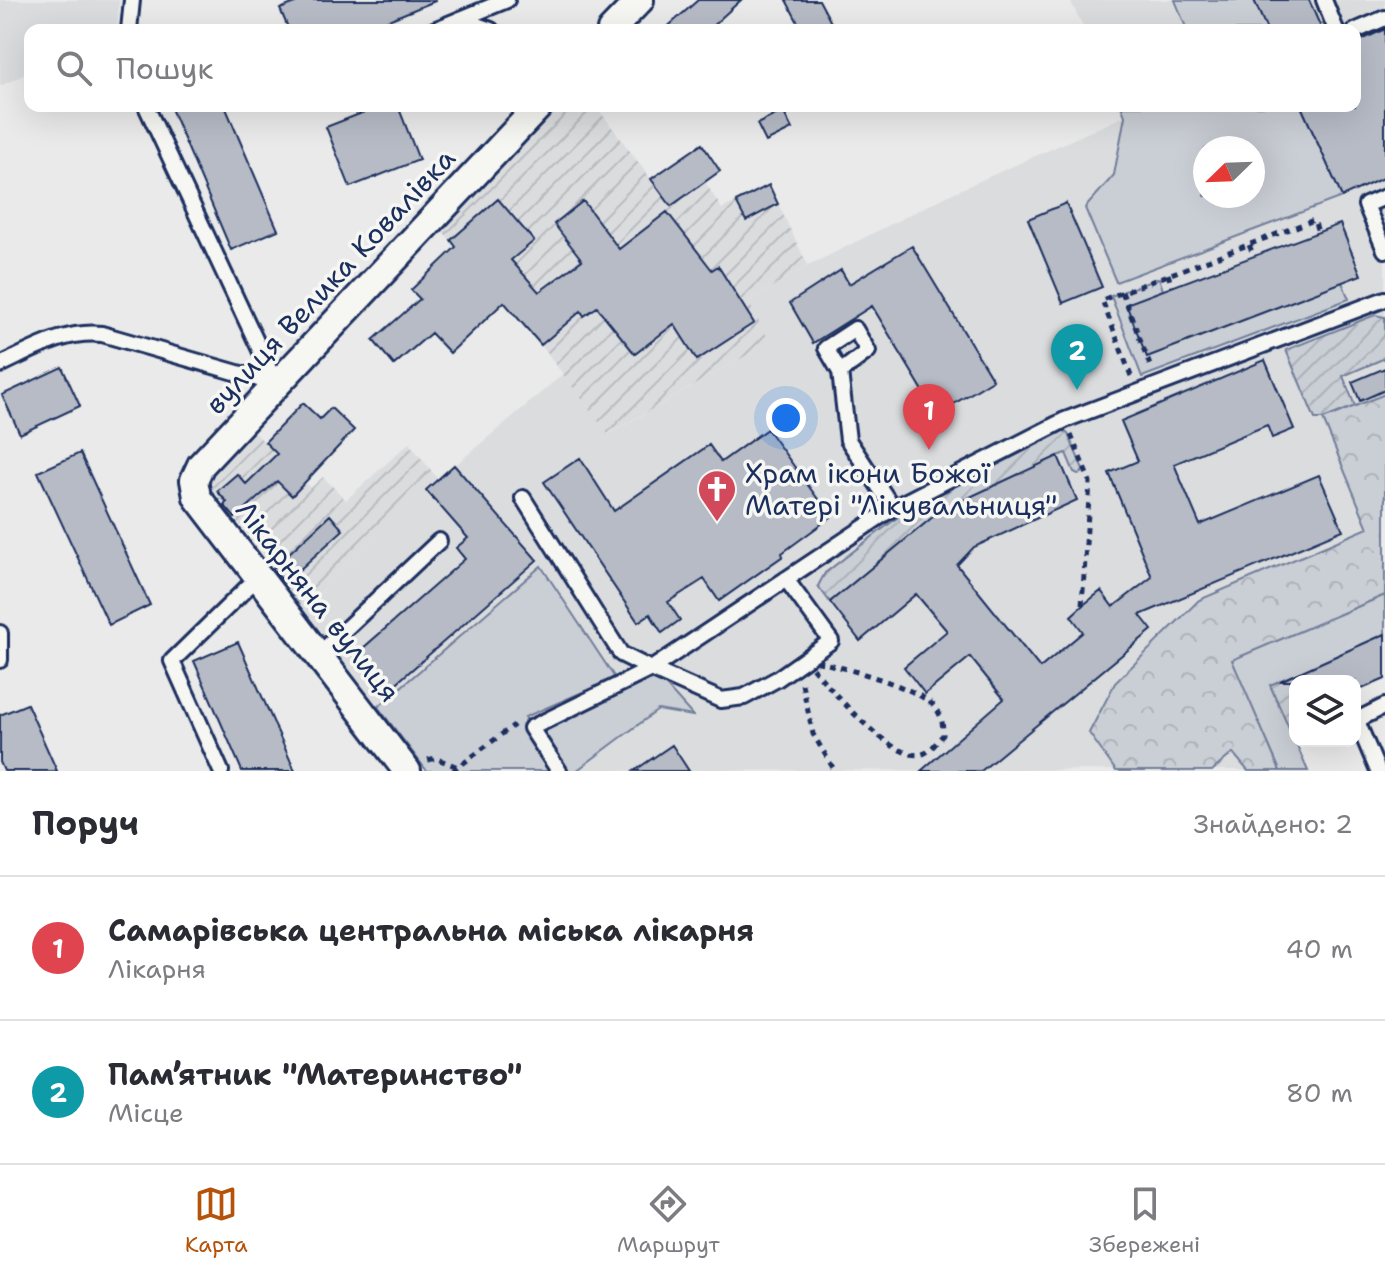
<!DOCTYPE html>
<html lang="uk">
<head>
<meta charset="utf-8">
<style>
  :root { --surface:#fff; --page:#f2f2f3; --text:#2b2b33; --muted:#7c7c81; --line:#e1e1e2; --accent:#b45309 }
  body { margin:0; font-family:"Shantell Sans",sans-serif; background:var(--page); color:var(--text) }
  .controls { position:absolute; right:24px; bottom:24px; display:grid; overflow:hidden; border-radius:16px; box-shadow:0 8px 32px #0002 }
  .controls button { width:72px; height:72px; display:grid; place-items:center; padding:0; border:0; border-bottom:2px solid var(--line); background:var(--surface); color:var(--text); font:40px sans-serif }
  .compass { position:absolute; left:1193px; top:136px; width:72px; height:72px; border-radius:50%; background:var(--surface); box-shadow:0 8px 32px #0002; rotate:247deg }
  .you { position:absolute; left:786px; top:418px; width:28px; height:28px; margin:-20px; border:6px solid #fff; border-radius:50%; background:#1a73e8; box-shadow:0 0 0 12px #1a73e833 }
  .badge { display:grid; place-items:center; width:52px; height:52px; border-radius:50%; background:var(--accent); color:#fff; font-size:26px; font-weight:700 }
  .pin { position:absolute; translate:-50% -66px; filter:drop-shadow(0 2px 4px #0008) }
  .pin::after { content:''; position:absolute; top:42px; width:28px; height:24px; background:inherit; clip-path:polygon(0 0,100% 0,50% 100%) }
  .list { margin:0; padding:0; list-style:none }
  h2 { display:flex; justify-content:space-between; align-items:center; height:104px; margin:0; padding:0 32px; font-size:34px }
  h2 small { font-size:26px; font-weight:400; color:var(--muted) }
  .list li { display:grid; grid-template-columns:52px 1fr auto; gap:24px; align-items:center; box-sizing:border-box; height:144px; padding:0 32px; border-top:2px solid var(--line) }
  .list b { display:block; font-size:30px; white-space:nowrap }
  .list p { margin:0; font-size:26px; white-space:nowrap; color:var(--muted) }
  .list em { font-size:26px; font-style:normal; color:var(--muted) }
  .icon { flex:none; width:44px; height:44px; fill:none; stroke:currentColor; stroke-width:2; stroke-linecap:round; stroke-linejoin:round }
  .map { position:relative; flex:none; width:1385px; height:771px; overflow:hidden }
  .search { position:absolute; background:var(--surface); box-shadow:0 8px 32px #0002; left:24px; right:24px; top:24px; height:88px; display:flex; align-items:center; gap:20px; box-sizing:border-box; padding:0 28px; border-radius:16px; color:var(--muted); font-size:30px }
  .sheet { height:392px; background:var(--surface) }
  nav { display:flex; justify-content:space-around; align-items:center; box-sizing:border-box; height:112px; border-top:2px solid var(--line); background:var(--surface); font-size:22px; color:var(--muted) }
  nav a { display:grid; justify-items:center; gap:4px }
  nav .on { color:var(--accent) }
  .map>svg:first-child { display:block }
</style>
</head>
<body>
<div class="map">
<svg width="1385" height="771" viewBox="0 0 1385 771">
  <defs>
    <pattern id="industrial-furrows" width="10" height="10" patternUnits="userSpaceOnUse" patternTransform="scale(2)"><rect width="10" height="10" fill="#dadcde"/><path d="M-1 1l2-2M0 10L10 0M9 11l2-2" fill="none" stroke="#babdc1"/></pattern>
    <pattern id="forest-crowns" width="20" height="18" patternUnits="userSpaceOnUse" patternTransform="scale(2)"><rect width="20" height="18" fill="#caced5"/><path d="M2 6a3 3 0 1 1 6 0M12 15a3 3 0 1 1 6 0" fill="none" stroke="#adb1b9"/></pattern>
    <pattern id="garden-furrows" width="10" height="10" patternUnits="userSpaceOnUse" patternTransform="scale(2)"><rect width="10" height="10" fill="#caced5"/><path d="M-1 1l2-2M0 10L10 0M9 11l2-2" fill="none" stroke="#adb1b9"/></pattern>
  </defs>
  <rect width="100%" height="100%" fill="#e9eae9"/>
  <filter id="ink" filterUnits="userSpaceOnUse"><feTurbulence type="fractalNoise" baseFrequency=".0125" numOctaves="2"/><feDisplacementMap in="SourceGraphic" scale="16" xChannelSelector="R" yChannelSelector="G"/><feConvolveMatrix kernelMatrix="1 2 1 2 8 2 1 2 1" color-interpolation-filters="sRGB"/></filter>
  <g filter="url(#ink)">
    <path fill="#dadcde" fill-rule="evenodd" d="M0,0H119L117,30H30V72L0,86Z
      M1070,0H1385V595L1232,660L1279,770L427,771L303,609L426,490L563,374L609,434L769,342L748,301L808,266L953,193L1125,116L1121,106H1355V30H1085ZM1205,148H1253V196H1205Z"/>
    <path fill="url(#industrial-furrows)" d="M554,106H596L651,179L702,144L720,171L705,182L722,209L736,202L746,221L778,204L808,266L748,301L770,342L608,434L541,345L440,228Z
      M251,429L311,488L323,477L346,500L409,443L438,479L303,609L251,537L207,485L209,477Z"/>
    <path fill="#caced5" stroke="#727e9a" stroke-width="2" fill-rule="evenodd" d="M1175,0H1254L1267,30H1187Z
      M1121,106H1301L1342,197L1116,282L1085,208L1114,175L1125,116ZM1205,148H1253V196H1205Z
      M1159,278L1163,290L1127,304L1147,357L1342,282L1349,299L1142,377L1111,296Z
      M541,566L615,678L525,717L531,727L651,669L693,716L658,710L576,771H427L378,707Z
      M1385,595V634L1271,685L1308,771H1280L1231,660Z"/>
    <path fill="url(#forest-crowns)" stroke="#727e9a" stroke-width="2" d="M1385,394V595L1232,660L1280,771H1248L1233,753L1212,771H1116L1089,733L1115,683L1199,600L1368,528L1323,419Z"/>
    <path fill="url(#garden-furrows)" stroke="#727e9a" stroke-width="2" d="M1375,315L1385,317V358L1343,376L1355,406L1323,419H1315L1286,350Z
      M1063,430L1068,434L1083,469L1082,473L1078,474L1074,472L1066,453L1058,456L940,511L830,602L818,586L825,573L927,495Z
      M1299,672L1303,681H1295V732L1291,733L1270,685Z"/>
    <path fill="#b6bbc6" stroke="#1b2f5e" stroke-width="2" d="M302,0H435V1L364,30H289L280,9Z
      M698,0H741L708,30H664Z
      M786,0H819L835,30H802Z
      M1254,0H1309L1322,30H1267Z
      M1385,29V177L1342,197L1301,106H1355V43Z
      M170,106H225L278,230L231,250Z
      M380,106H398L419,160L350,187L326,127Z
      M783,111L792,129L766,142L757,124Z
      M702,144L720,171L671,206L651,179Z
      M769,185L778,204L746,221L736,202Z
      M498,199L534,241L511,260L539,292L582,260L554,224L583,201L619,249L667,212L712,270L718,266L754,323L697,360L674,324L635,354L597,307L584,316L581,311L541,345L504,302L450,353L431,333L394,365L373,340L420,299L411,290L456,247L451,240Z
      M1066,203L1102,287L1063,303L1028,219Z
      M1340,224L1361,275L1147,357L1126,304Z
      M912,246L993,380L937,414L872,306L813,343L790,303L841,270L849,284Z
      M1265,360L1294,429L1272,438L1267,425L1174,464L1200,525L1319,475L1343,530L1140,615L1152,630L981,771H921L1004,699L970,657L925,694L904,667L947,631L916,594L860,641L830,602L940,511L1058,456L1077,500L974,547L957,565L1040,668L1083,632L1071,616L1082,606L1101,591L1113,607L1152,577L1109,473L1138,461L1121,421Z
      M62,367L80,406L20,434L2,395Z
      M1385,368V390L1360,401L1352,382Z
      M303,403L320,419L331,408L354,430L292,496L277,481L235,518L224,505L227,502L217,491L237,474L246,484L277,454L265,442Z
      M767,429L831,517L782,553L783,556L719,601L704,579L668,602L680,620L662,633L650,614L638,622L544,482L580,458L614,511L709,445L721,462Z
      M80,453L150,605L109,625L38,472Z
      M454,465L537,560L384,694L354,656L465,559L456,548L468,538L426,490Z
      M330,515L343,530L285,583L272,569Z
      M1385,634V679L1355,692V681H1280Z
      M238,642L295,771H242L194,661Z
      M27,704L57,771H4L0,762V715Z
      M672,745L689,771H634Z"/>
    <g fill="none" stroke-linecap="round" stroke-linejoin="round">
      <defs>
        <path id="lane" d="M1324,0L1336,30
          M460,19L491,30
          M129,30L132,0
          M434,30L507,0
          M1355,31L1385,18
          M146,106L276,384
          M1385,197L1366,205L1385,250
          M0,365C33,350 64,330 102,334L276,384
          M840,372L868,351L855,329L826,348L840,372L848,440L893,508
          M523,498L621,654L651,669L721,700L744,697L777,679L831,641L786,579
          M0,633V660
          M319,654L439,541
          M221,771L172,661L259,576
          M559,771L531,728L651,669L893,508L1065,420L1385,299
          M1378,771L1359,726V719L1385,706"/>
        <path id="street" d="M611,30L640,0
          M407,771L197,497L194,480L201,465L539,106"/>
      </defs>
      <use href="#lane" stroke="#1b2f5e" stroke-width="20"/>
      <use href="#street" stroke="#1b2f5e" stroke-width="32"/>
      <path stroke="#1b2f5e" stroke-width="5" stroke-dasharray="6 6" stroke-linecap="butt" d="M1249,245L1254,256
        M1168,274L1172,287
        M1122,292L1151,368
        M1131,376L1102,300L1314,220L1318,232
        M1071,435L1090,482L1082,606
        M805,659C835,665 914,685 934,706C942,715 943,724 943,735C938,740 932,750 925,753C894,768 825,682 805,659Z
        M802,684L813,734L835,771
        M428,760L435,758L458,767
        M453,771L514,725"/>
      <use href="#lane" stroke="#f6f6f2" stroke-width="14"/>
      <use href="#street" stroke="#f6f6f2" stroke-width="26"/>
    </g>
  </g>
  <defs>
    <symbol id="church-pin" viewBox="-11 -11 22 30"><path d="M0 17L-7.5 6A9.5 9.5 0 1 1 7.5 6Z" fill="#d1495b" stroke="#f6f6f2"/><path d="M-1.2-6h2.4v3.5h3.3v2.4h-3.3V6h-2.4V-.1h-3.3v-2.4h3.3Z" fill="#fff"/></symbol>
  </defs>
  <g fill-rule="evenodd">
    <use href="#church-pin" x="695" y="467" width="44" height="60"/>
  </g>
  <g text-anchor="middle" stroke-width="7" stroke-linejoin="round" paint-order="stroke">
    <g font-size="28" fill="#1b2f5e" stroke="#f6f6f2">
      <text transform="translate(330 281) rotate(-47)" y="10">вулиця Велика Ковалівка</text>
      <text transform="translate(318 601) rotate(52)" y="10">Лікарняна вулиця</text>
    </g>
    <g font-size="28" fill="#1b2f5e" stroke="#f6f6f2" text-anchor="start">
      <text x="745" y="483">Храм ікони Божої<tspan x="745" dy="32">Матері "Лікувальниця"</tspan></text>
    </g>
  </g>
</svg>
<div class="controls">
<button><svg class="icon" aria-label="layers" viewBox="0 0 24 24"><path d="M12 4l9 5-9 5-9-5zM3 14l9 5 9-5"/></svg></button>
</div>
<svg class="compass" viewBox="-18 -18 36 36"><path d="M0-13l5 13h-10z" fill="#e53935"/><path d="M0 13l5-13h-10z" fill="#7c7c81"/></svg>
<div class="you"></div>
<div class="pin badge" style="left:929px;top:450px;background:#e0444e">1</div>
<div class="pin badge" style="left:1077px;top:390px;background:#0f9aa8">2</div>
<div class="search"><svg class="icon" aria-label="search" viewBox="0 0 24 24"><circle cx="10" cy="10" r="6"/><path d="M15 15l6 6"/></svg>Пошук</div>
</div>
<section class="sheet">
<h2>Поруч<small>Знайдено: 2</small></h2>
<ul class="list">
<li><span class="badge" style="background:#e0444e">1</span><div><b>Самарівська центральна міська лікарня</b><p>Лікарня</p></div><em>40 m</em></li>
<li><span class="badge" style="background:#0f9aa8">2</span><div><b>Пам’ятник &quot;Материнство&quot;</b><p>Місце</p></div><em>80 m</em></li>
</ul>
</section>
<nav>
<a class="on"><svg class="icon" aria-label="map" viewBox="0 0 24 24"><path d="M3 6l6-2 6 2 6-2v14l-6 2-6-2-6 2zM9 4v14M15 6v14"/></svg>Карта</a>
<a><svg class="icon" aria-label="directions" viewBox="0 0 24 24"><path d="M12 3l9 9-9 9-9-9zM9 14v-3h6M13 9l2 2-2 2"/></svg>Маршрут</a>
<a><svg class="icon" aria-label="saved" viewBox="0 0 24 24"><path d="M7 4h10v16l-5-4-5 4z"/></svg>Збережені</a>
</nav>
</body>
</html>
